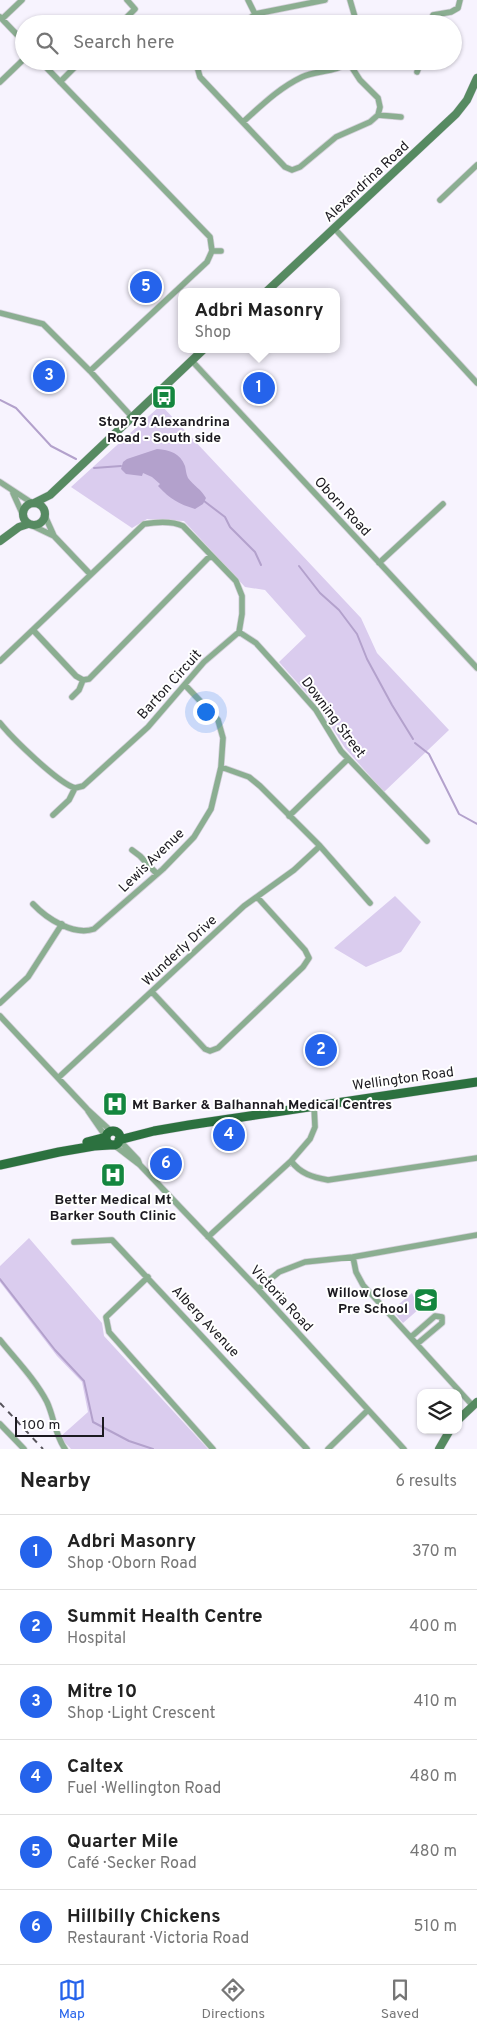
<!DOCTYPE html>
<html lang="en">
<head>
<meta charset="utf-8">
<style>
  :root { --surface:#fff; --page:#f6f6f6; --text:#222; --muted:#767676; --line:#e0e0e0; --accent:#2563eb }
  body { margin:0; font-family:Overpass,sans-serif; background:var(--page); color:var(--text) }
  .controls { position:absolute; right:15px; bottom:15px; display:grid; overflow:hidden; border-radius:10px; box-shadow:0 1px 4px #0004 }
  .controls button { width:45px; height:45px; display:grid; place-items:center; padding:0; border:0; border-bottom:1px solid var(--line); background:var(--surface); color:var(--text); font:25px sans-serif }
  .scale { position:absolute; left:15px; bottom:12px; width:89px; box-sizing:border-box; padding-left:5px; border:2px solid #1c1a20; border-top:0; font-size:14px; line-height:18px; white-space:nowrap; color:#1c1a20; -webkit-text-stroke:4px #fff; paint-order:stroke }
  .you { position:absolute; left:205px; top:711px; width:18px; height:18px; margin:-12px; border:4px solid #fff; border-radius:50%; background:#1a73e8; box-shadow:0 0 0 8px #1a73e833 }
  .badge { display:grid; place-items:center; width:32px; height:32px; border-radius:50%; background:var(--accent); color:#fff; font-size:16px; font-weight:700 }
  .pin { position:absolute; translate:-50% -50%; border:2px solid #fff; box-shadow:0 1px 5px #0006 }
  .popup { position:absolute; left:178px; top:288px; width:162px; height:65px; box-sizing:border-box; display:grid; place-content:center; border-radius:10px; background:var(--surface); filter:drop-shadow(0 1px 4px #0005); font-size:16px; white-space:nowrap; color:var(--muted) }
  .popup b { font-size:19px; color:var(--text) }
  .popup::after { content:''; position:absolute; left:50%; top:100%; margin-left:-10px; border:10px solid transparent; border-top-color:var(--surface) }
  .list { margin:0; padding:0; list-style:none }
  h2 { display:flex; justify-content:space-between; align-items:center; height:65px; margin:0; padding:0 20px; font-size:21px }
  h2 small { font-size:16px; font-weight:400; color:var(--muted) }
  .list li { display:grid; grid-template-columns:32px 1fr auto; gap:15px; align-items:center; box-sizing:border-box; height:75px; padding:0 20px; border-top:1px solid var(--line) }
  .list b { display:block; font-size:19px; white-space:nowrap }
  .list p { margin:0; font-size:16px; white-space:nowrap; color:var(--muted) }
  .list em { font-size:16px; font-style:normal; color:var(--muted) }
  .icon { flex:none; width:28px; height:28px; fill:none; stroke:currentColor; stroke-width:2; stroke-linecap:round; stroke-linejoin:round }
  .map { position:relative; flex:none; width:477px; height:1449px; overflow:hidden }
  .search { position:absolute; background:var(--surface); box-shadow:0 1px 4px #0004; left:15px; right:15px; top:15px; height:55px; display:flex; align-items:center; gap:12px; box-sizing:border-box; padding:0 18px; border-radius:28px; color:var(--muted); font-size:19px }
  .sheet { height:515px; background:var(--surface) }
  nav { display:flex; justify-content:space-around; align-items:center; box-sizing:border-box; height:70px; border-top:1px solid var(--line); background:var(--surface); font-size:14px; color:var(--muted) }
  nav a { display:grid; justify-items:center; gap:2px }
  nav .on { color:var(--accent) }
  .map>svg:first-child { display:block }
</style>
</head>
<body>
<div class="map">
<svg width="477" height="1449" viewBox="0 0 477 1449">
  <rect width="100%" height="100%" fill="#f7f3fe"/>
  <path fill="#daccee" d="M161,405L361,618L377,653L449,730L384,792L345,748L318,706L279,662L306,636L265,590L245,587L184,521L147,519L132,528L71,487Z
    M395,896L421,922L401,952L366,967L334,948Z
    M29,1238L102,1323L104,1336L208,1449H71L60,1437L88,1412L82,1382L57,1356L0,1282V1266Z
    M412,1293L419,1309L403,1323L392,1310Z"/>
  <path fill="#b3a1cc" d="M157,449C170,450 180,453 185,466C186,470 186,474 188,478C194,486 201,489 206,498L203,504L195,509C179,504 170,499 158,486L160,484L152,477L143,473L142,476L126,474L121,469L123,462L127,459Z"/>
  <g fill="none" stroke-linecap="round" stroke-linejoin="round">
    <path stroke="#b3a1cc" stroke-width="2" d="M0,400L16,408L51,446L76,459
      M94,468L121,466
      M204,501L225,517L230,527L255,552L261,565
      M299,566L320,593L339,610L357,634L367,659L392,705L413,739
      M415,743L429,754L459,814L477,824
      M0,1279L55,1350L84,1381L93,1422L129,1441L153,1449"/>
    <defs>
      <path id="street" d="M350,0L357,24
        M255,14L325,0
        M0,17L24,42
        M2,19L22,0
        M120,24L135,9L127,0
        M243,24L255,14L248,0
        M429,24L433,15L451,12L458,8L460,0
        M40,61L210,237L212,251L207,262L90,371L132,417
        M203,61L198,70L200,77L285,167L292,170L300,167L336,137L370,122L378,115L380,107L378,98L360,80L349,63
        M417,72L421,61
        M0,82L24,59
        M60,82L81,61
        M378,115L401,117
        M243,122C262,105 279,88 302,77C317,70 337,73 350,61
        M440,200L477,165
        M334,228L477,383
        M212,251H221
        M0,313L43,324L90,371
        M192,361L477,668
        M0,482L32,503
        M13,493L22,513
        M45,516L54,536L90,574
        M33,526L54,536
        M379,563L443,504
        M33,630L76,676L83,680L89,679L211,555
        M239,632L256,643L293,684L316,710L341,751L427,841
        M0,661L144,524C156,522 172,521 183,526L236,581L242,596V614L239,632L204,662L148,727L83,786L75,788C58,783 12,738 0,723
        M72,697L79,690L83,680
        M221,767L249,777L260,786L320,846L370,903
        M53,815L69,800L75,788
        M289,816L348,759
        M132,850L140,856L157,874
        M33,904C47,919 74,936 94,929L163,869L194,837L211,809L221,767L223,738L218,720L185,685
        M152,992L205,1049L210,1051L218,1048L303,967L309,958L305,950L258,898
        M0,1003L28,977L62,924
        M0,1016L87,1109L112,1132
        M58,1078L244,906L294,870L320,846
        M88,1111L106,1137
        M119,1140L138,1160L140,1165
        M114,1145L140,1165L258,1289L404,1449
        M291,1161C301,1174 312,1177 328,1180L477,1158
        M208,1237L291,1161L310,1139L315,1127L314,1105
        M74,1242L112,1240L307,1449
        M353,1257L356,1272L363,1285L473,1406
        M148,1277L106,1317L109,1332L213,1449
        M258,1289L279,1272L305,1262L353,1257L477,1235
        M411,1337L435,1316L442,1317V1323L417,1344
        M0,1340C16,1360 35,1379 47,1402C54,1417 55,1435 65,1449
        M0,1424L24,1449
        M328,1449L368,1410"/>
      <path id="secondary" d="M266,292L456,114L467,100L477,78
        M23 514a11 11 0 1 1 22 0a11 11 0 1 1-22 0Z
        M34,503L50,495L204,349
        M0,541L19,527L28,524
        M458,1420L477,1402
        M439,1449L450,1430"/>
      <path id="primary" d="M106 1138a7 7 0 1 1 14 0a7 7 0 1 1-14 0Z
        M119,1140L154,1131L189,1125L477,1082
        M87,1142L106,1137
        M0,1165L59,1152L94,1146L110,1145"/>
    </defs>
    <use href="#street" stroke="#d4d0da" stroke-width="7"/>
    <use href="#secondary" stroke="#d4d0da" stroke-width="9"/>
    <use href="#primary" stroke="#d4d0da" stroke-width="10"/>
    <use href="#street" stroke="#8bae91" stroke-width="5.5"/>
    <use href="#secondary" stroke="#568a61" stroke-width="8"/>
    <use href="#primary" stroke="#2c713f" stroke-width="9"/>
    <path stroke="#56535b" stroke-width="2" stroke-dasharray="6 6" stroke-linecap="butt" d="M0,1403L43,1449"/>
  </g>
  <defs>
    <symbol id="bus-square" viewBox="-11 -11 22 22"><rect x="-9" y="-9" width="18" height="18" rx="4" fill="#14863f" stroke="#fff"/><path d="M-5-6H5V4H4V6H2V4H-2V6H-4V4H-5ZM-3.5-4V0h7V-4ZM-3.5 1.2v1.5H-2V1.2ZM2 1.2v1.5H3.5V1.2Z" fill="#fff"/></symbol>
    <symbol id="hospital-square" viewBox="-11 -11 22 22"><rect x="-9" y="-9" width="18" height="18" rx="4" fill="#14863f" stroke="#fff"/><path d="M-5-5h3v3.5h4V-5h3V5h-3V1.5h-4V5h-3Z" fill="#fff"/></symbol>
    <symbol id="school-square" viewBox="-11 -11 22 22"><rect x="-9" y="-9" width="18" height="18" rx="4" fill="#14863f" stroke="#fff"/><path d="M0-5L7-2L0 1L-7-2ZM-4 1L0 2.5L4 1V4Q0 6-4 4Z" fill="#fff"/></symbol>
  </defs>
  <g fill-rule="evenodd">
    <use href="#bus-square" x="150" y="383" width="28" height="28"/>
    <use href="#hospital-square" x="101" y="1090" width="28" height="28"/>
    <use href="#hospital-square" x="99" y="1161" width="28" height="28"/>
    <use href="#school-square" x="412" y="1286" width="28" height="28"/>
  </g>
  <g text-anchor="middle" stroke-width="4" stroke-linejoin="round" paint-order="stroke">
    <g font-size="14" fill="#1c1a20" stroke="#fff">
      <text transform="translate(366 181) rotate(-43)" y="5">Alexandrina Road</text>
      <text transform="translate(343 506) rotate(47)" y="5">Oborn Road</text>
      <text transform="translate(169 684) rotate(-48)" y="5">Barton Circuit</text>
      <text transform="translate(334 717) rotate(53)" y="5">Downing Street</text>
      <text transform="translate(151 860) rotate(-44)" y="5">Lewis Avenue</text>
      <text transform="translate(179 950) rotate(-43)" y="5">Wunderly Drive</text>
      <text transform="translate(403 1078) rotate(-8)" y="5">Wellington Road</text>
      <text transform="translate(282 1298) rotate(47)" y="5">Victoria Road</text>
      <text transform="translate(206 1321) rotate(47)" y="5">Alberg Avenue</text>
    </g>
    <g font-size="14" font-weight="bold" fill="#1c1a20" stroke="#fff">
      <text x="164" y="426">Stop 73 Alexandrina<tspan x="164" dy="16">Road - South side</tspan></text>
      <text x="132" y="1109" text-anchor="start">Mt Barker &amp; Balhannah Medical Centres</text>
      <text x="113" y="1204">Better Medical Mt<tspan x="113" dy="16">Barker South Clinic</tspan></text>
      <text x="408" y="1297" text-anchor="end">Willow Close<tspan x="408" dy="16">Pre School</tspan></text>
    </g>
  </g>
</svg>
<div class="controls">
<button><svg class="icon" aria-label="layers" viewBox="0 0 24 24"><path d="M12 4l9 5-9 5-9-5zM3 14l9 5 9-5"/></svg></button>
</div>
<div class="scale">100 m</div>
<div class="you"></div>
<div class="pin badge" style="left:259px;top:388px">1</div>
<div class="popup"><b>Adbri Masonry</b>Shop</div>
<div class="pin badge" style="left:321px;top:1050px">2</div>
<div class="pin badge" style="left:49px;top:376px">3</div>
<div class="pin badge" style="left:229px;top:1135px">4</div>
<div class="pin badge" style="left:146px;top:287px">5</div>
<div class="pin badge" style="left:166px;top:1164px">6</div>
<div class="search"><svg class="icon" aria-label="search" viewBox="0 0 24 24"><circle cx="10" cy="10" r="6"/><path d="M15 15l6 6"/></svg>Search here</div>
</div>
<section class="sheet">
<h2>Nearby<small>6 results</small></h2>
<ul class="list">
<li><span class="badge">1</span><div><b>Adbri Masonry</b><p>Shop · Oborn Road</p></div><em>370 m</em></li>
<li><span class="badge">2</span><div><b>Summit Health Centre</b><p>Hospital</p></div><em>400 m</em></li>
<li><span class="badge">3</span><div><b>Mitre 10</b><p>Shop · Light Crescent</p></div><em>410 m</em></li>
<li><span class="badge">4</span><div><b>Caltex</b><p>Fuel · Wellington Road</p></div><em>480 m</em></li>
<li><span class="badge">5</span><div><b>Quarter Mile</b><p>Café · Secker Road</p></div><em>480 m</em></li>
<li><span class="badge">6</span><div><b>Hillbilly Chickens</b><p>Restaurant · Victoria Road</p></div><em>510 m</em></li>
</ul>
</section>
<nav>
<a class="on"><svg class="icon" aria-label="map" viewBox="0 0 24 24"><path d="M3 6l6-2 6 2 6-2v14l-6 2-6-2-6 2zM9 4v14M15 6v14"/></svg>Map</a>
<a><svg class="icon" aria-label="directions" viewBox="0 0 24 24"><path d="M12 3l9 9-9 9-9-9zM9 14v-3h6M13 9l2 2-2 2"/></svg>Directions</a>
<a><svg class="icon" aria-label="saved" viewBox="0 0 24 24"><path d="M7 4h10v16l-5-4-5 4z"/></svg>Saved</a>
</nav>
</body>
</html>
